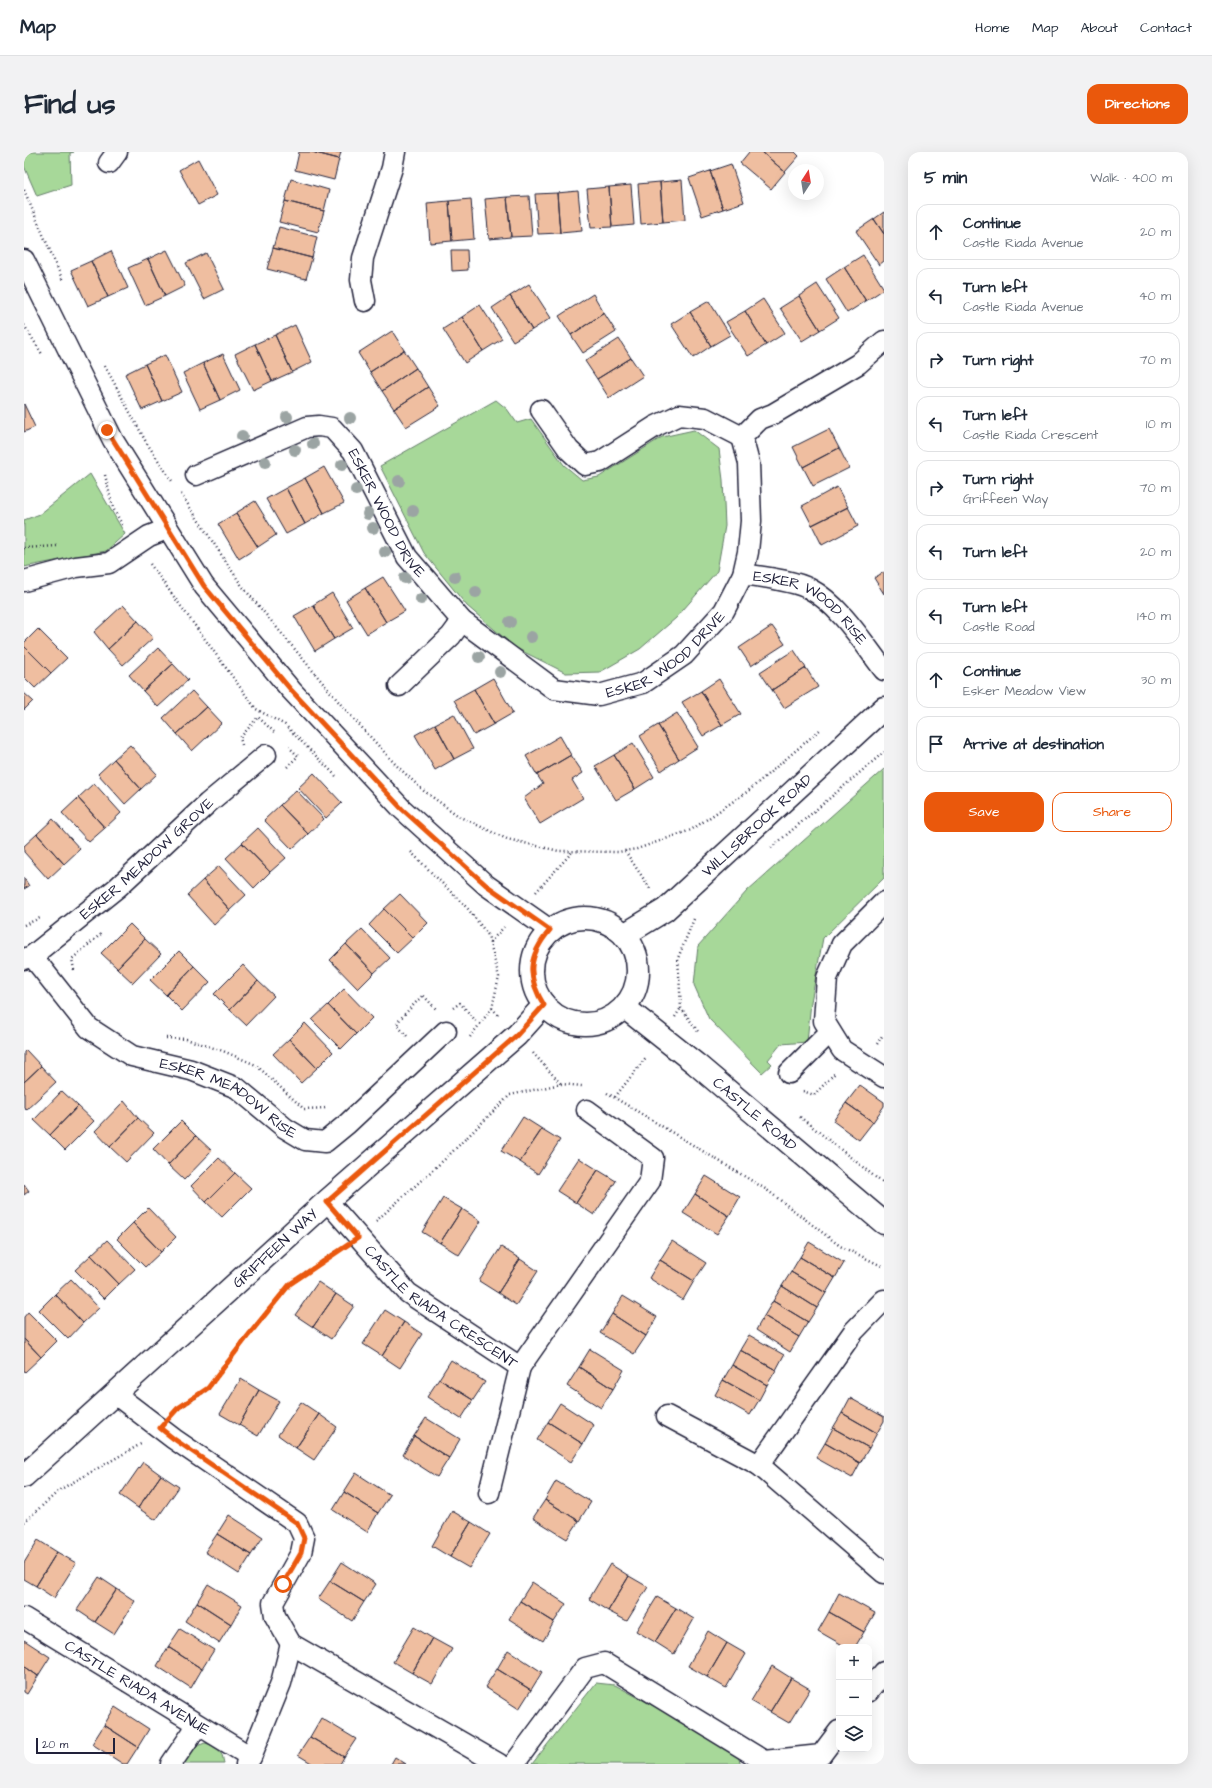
<!DOCTYPE html>
<html lang="en">
<head>
<meta charset="utf-8">
<style>
  :root { --surface:#fff; --page:#f2f2f3; --text:#1f2937; --muted:#747a83; --line:#e0e1e3; --accent:#ea580c }
  body { margin:0; font-family:"Architects Daughter",sans-serif; background:var(--page); color:var(--text) }
  .controls { position:absolute; right:12px; bottom:12px; display:grid; overflow:hidden; border-radius:8px; box-shadow:0 4px 16px #0002 }
  .controls button { width:36px; height:36px; display:grid; place-items:center; padding:0; border:0; border-bottom:1px solid var(--line); background:var(--surface); color:var(--text); font:20px sans-serif }
  .compass { position:absolute; left:764px; top:12px; width:36px; height:36px; border-radius:50%; background:var(--surface); box-shadow:0 4px 16px #0002; rotate:12deg }
  .scale { position:absolute; left:12px; bottom:10px; width:79px; box-sizing:border-box; padding-left:4px; border:2px solid #22223b; border-top:0; font-size:11px; line-height:14px; white-space:nowrap; color:#22223b; -webkit-text-stroke:3px #fff; paint-order:stroke }
  .stop { position:absolute; width:12px; height:12px; margin:-9px; border:3px solid #ea580c; border-radius:50%; background:#fff }
  .stop.end { background:#ea580c; border-color:#fff; box-shadow:0 1px 4px #0008 }
  .list { margin:0; padding:0; list-style:none }
  h2 { display:flex; justify-content:space-between; align-items:center; height:52px; margin:0; padding:0 16px; font-size:17px }
  h2 small { font-size:13px; font-weight:400; color:var(--muted) }
  .list li { display:grid; grid-template-columns:26px 1fr auto; gap:12px; align-items:center; box-sizing:border-box; height:56px; margin:0 8px 8px; padding:0 8px; border:1px solid var(--line); border-radius:12px }
  .list b { display:block; font-size:15px; white-space:nowrap }
  .list p { margin:0; font-size:13px; white-space:nowrap; color:var(--muted) }
  .list em { font-size:13px; font-style:normal; color:var(--muted) }
  .actions { display:flex; gap:8px; padding:12px 16px }
  .actions a { flex:1; padding:9px 0; border:1px solid var(--accent); border-radius:12px; text-align:center; font-size:14px; color:var(--accent) }
  .actions .main { background:var(--accent); color:#fff }
  .icon { flex:none; width:22px; height:22px; fill:none; stroke:currentColor; stroke-width:2; stroke-linecap:round; stroke-linejoin:round }
  .map { position:relative; flex:none; width:860px; height:1612px; overflow:hidden; border-radius:12px }
  header { display:flex; align-items:center; gap:24px; box-sizing:border-box; height:56px; padding:0 20px; background:var(--surface); border-bottom:1px solid var(--line) }
  header strong { font-size:19px }
  nav { display:flex; gap:22px; margin-inline-start:auto; font-size:14px }
  .intro { display:flex; align-items:center; justify-content:space-between; box-sizing:border-box; height:96px; padding:0 24px }
  h1 { margin:0; font-size:28px }
  .button { padding:10px 18px; border-radius:12px; background:var(--accent); color:#fff; font-size:14px; font-weight:700 }
  main { display:flex; gap:24px; padding:0 24px }
  aside { flex:1; background:var(--surface); border-radius:12px; box-shadow:0 4px 16px #0002 }
  .map>svg:first-child { display:block }
</style>
</head>
<body>
<header>
<strong>Map</strong>
<nav><a>Home</a><a>Map</a><a>About</a><a>Contact</a></nav>
</header>
<div class="intro"><h1>Find us</h1><a class="button">Directions</a></div>
<main>
<div class="map">
<svg width="860" height="1612" viewBox="0 0 860 1612">
  <rect width="100%" height="100%" fill="#fff"/>
  <filter id="ink" filterUnits="userSpaceOnUse"><feTurbulence type="fractalNoise" baseFrequency=".025" numOctaves="2"/><feDisplacementMap in="SourceGraphic" scale="8" xChannelSelector="R" yChannelSelector="G"/><feConvolveMatrix kernelMatrix="1 2 1 2 8 2 1 2 1" color-interpolation-filters="sRGB"/></filter>
  <g filter="url(#ink)">
    <path fill="#a7d899" stroke="#647d6a" d="M0,0H50L46,1L47,33L13,44L0,14Z
      M472,248L483,257L493,271L507,267L540,313L558,328L575,325L638,285L670,278L695,297L699,328L701,374L693,419L652,466L616,497L576,520L542,521L492,496L443,454L400,401L356,314Z
      M66,322L101,382L82,399L0,415V368L16,362Z
      M860,617V726L799,786L787,850L783,890L757,892L744,908L748,912L738,921L685,867L670,833L674,794L723,739Z
      M572,1531L591,1533L711,1598L717,1612H508Z
      M181,1591C195,1595 198,1598 200,1612H155L167,1596Z"/>
    <path fill="#efbea0" stroke="#22223b" d="M275,0H288L315,7L310,28L271,18Z
      M288,0H317L315,7Z
      M725,0H738L761,20L747,37L716,11Z
      M738,0H771L775,4L761,20Z
      M174,7L193,43L174,53L155,18Z
      M707,12L720,50L699,57L686,19Z
      M686,19L699,57L678,64L665,26Z
      M267,27L305,38L300,59L261,49Z
      M658,28L661,68L639,70L636,30Z
      M636,30L639,70L617,72L614,32Z
      M607,33L610,73L588,75L585,35Z
      M585,35L588,75L567,76L563,37Z
      M554,39L558,79L536,81L533,41Z
      M533,41L536,81L514,82L511,42Z
      M505,44L508,84L487,85L483,45Z
      M483,45L487,85L465,87L461,47Z
      M447,47L450,87L428,89L425,49Z
      M261,49L300,59L294,80L255,70Z
      M425,49L428,89L406,91L403,51Z
      M860,60V82L850,67Z
      M850,67L860,82V109L855,113L832,79Z
      M255,75L293,85L288,106L249,96Z
      M249,96L288,106L282,127L243,117Z
      M143,98L161,134L141,144L124,107Z
      M427,98H443L444,118L428,119Z
      M87,99L104,136L84,145L67,109Z
      M182,101L200,137L180,147L162,111Z
      M839,103L860,137L842,149L820,115Z
      M124,107L141,144L121,153L104,116Z
      M67,109L84,145L64,154L47,118Z
      M820,115L842,149L823,161L802,127Z
      M505,132L527,166L508,178L486,144Z
      M793,132L815,166L796,178L775,144Z
      M569,142L580,161L547,183L535,164Z
      M486,144L508,178L489,189L468,156Z
      M775,144L796,178L778,189L756,156Z
      M739,147L761,181L742,193L721,159Z
      M685,149L706,183L687,194L666,160Z
      M456,153L478,187L459,199L438,165Z
      M721,159L742,193L724,204L702,170Z
      M666,160L687,194L669,206L647,172Z
      M580,161L592,180L559,201L547,183Z
      M438,165L459,199L441,211L419,177Z
      M271,173L288,210L268,220L251,183Z
      M368,179L380,198L346,220L334,201Z
      M251,183L268,220L248,229L231,192Z
      M595,187L607,206L573,227L561,209Z
      M231,192L248,229L229,238L211,202Z
      M380,198L392,216L358,239L346,220Z
      M199,202L216,238L196,248L179,211Z
      M141,203L158,240L138,249L121,212Z
      M607,206L619,224L585,246L573,227Z
      M179,211L196,248L176,257L159,221Z
      M121,212L138,249L118,258L101,222Z
      M392,216L404,235L370,257L358,239Z
      M404,235L416,254L382,275L370,257Z
      M0,252L11,275L0,280Z
      M805,277L815,296L779,315L769,295Z
      M815,296L825,316L789,334L779,315Z
      M300,315L320,351L300,361L281,326Z
      M281,326L300,361L281,372L262,336Z
      M813,335L824,355L788,373L778,354Z
      M262,336L281,372L262,382L242,347Z
      M231,349L252,383L234,395L212,361Z
      M824,355L834,374L798,393L788,373Z
      M212,361L234,395L215,407L194,372Z
      M860,420V442L850,426Z
      M359,425L381,459L362,470L341,436Z
      M341,436L362,470L343,482L322,448Z
      M308,441L329,476L310,487L289,453Z
      M99,453L114,469L84,497L70,480Z
      M289,453L310,487L291,499L270,464Z
      M114,469L129,486L99,513L84,497Z
      M748,474L761,492L727,514L715,496Z
      M14,477L43,506L27,521L0,494V491Z
      M0,494L27,521L11,536L0,525Z
      M134,496L149,512L119,539L105,523Z
      M770,498L782,516L748,538L736,520Z
      M149,512L164,528L134,555L119,539Z
      M782,516L794,535L760,556L748,538Z
      M469,526L489,561L470,572L450,537Z
      M695,527L717,562L698,573L677,539Z
      M450,537L470,572L450,583L430,548Z
      M168,539L183,555L153,582L139,566Z
      M677,539L698,573L679,584L658,550Z
      M0,541L9,549L0,558Z
      M183,555L198,571L168,599L153,582Z
      M653,561L674,595L655,607L634,573Z
      M430,562L449,597L430,607L411,572Z
      M411,572L430,607L411,618L391,583Z
      M634,573L655,607L637,619L616,584Z
      M536,584L547,603L513,623L502,604Z
      M609,591L630,625L611,637L590,603Z
      M106,593L133,622L117,637L90,607Z
      M547,603L559,621L548,628L559,646L516,672L500,646L519,632L513,623Z
      M590,603L611,637L592,648L571,614Z
      M90,607L117,637L101,652L74,622Z
      M290,621L318,651L302,666L274,636Z
      M70,631L97,661L81,676L54,646Z
      M272,638L300,667L284,682L256,653Z
      M54,646L81,676L65,690L38,661Z
      M256,653L284,682L268,697L240,668Z
      M29,667L56,697L40,712L13,682Z
      M234,676L262,706L246,720L218,691Z
      M13,682L40,712L24,727L0,700V694Z
      M218,691L246,720L230,736L202,706Z
      M195,714L222,743L206,758L179,728Z
      M0,726L5,734L0,737Z
      M179,728L206,758L190,773L163,743Z
      M376,742L404,771L389,786L360,757Z
      M360,757L389,786L373,801L345,773Z
      M106,772L121,787L93,816L77,801Z
      M338,777L366,806L350,821L322,792Z
      M121,787L137,802L109,831L93,816Z
      M322,792L350,821L334,837L306,808Z
      M155,799L170,814L142,843L126,828Z
      M219,813L234,829L206,858L190,842Z
      M170,814L186,830L158,859L142,843Z
      M234,829L250,844L222,873L206,858Z
      M320,837L348,866L332,882L304,853Z
      M304,853L332,882L317,897L288,868Z
      M281,871L309,900L293,916L265,887Z
      M265,887L293,916L277,931L249,902Z
      M2,898L17,914L0,930V900Z
      M17,914L32,930L2,958L0,955V930Z
      M836,933L860,950V954L849,970L822,951Z
      M38,939L54,954L26,983L10,968Z
      M100,949L114,966L86,995L71,979Z
      M822,951L849,970L835,988L809,969Z
      M54,954L70,969L41,998L26,983Z
      M499,965L518,977L496,1010L477,999Z
      M114,966L130,981L102,1010L86,995Z
      M157,969L172,984L144,1013L129,997Z
      M518,977L536,988L514,1022L496,1010Z
      M172,984L188,999L160,1028L144,1013Z
      M195,1006L211,1021L182,1050L167,1034Z
      M555,1006L574,1018L552,1051L533,1039Z
      M574,1018L592,1029L570,1063L552,1051Z
      M211,1021L227,1036L198,1065L182,1050Z
      M682,1024L716,1045L705,1064L671,1042Z
      M0,1032L5,1039L0,1043Z
      M671,1042L705,1064L693,1082L659,1061Z
      M419,1046L438,1057L416,1091L398,1080Z
      M124,1056L152,1085L137,1100L109,1071Z
      M438,1057L457,1069L435,1103L416,1091Z
      M109,1071L137,1100L121,1115L93,1087Z
      M83,1088L111,1117L95,1132L67,1103Z
      M648,1089L682,1111L670,1129L636,1108Z
      M785,1090L820,1111L811,1126L776,1105Z
      M477,1095L496,1107L474,1141L455,1129Z
      M67,1103L95,1132L80,1147L51,1118Z
      M776,1105L811,1126L802,1141L767,1120Z
      M496,1107L514,1119L492,1153L474,1141Z
      M636,1108L670,1129L659,1148L625,1126Z
      M767,1120L802,1141L793,1156L758,1134Z
      M47,1127L75,1156L59,1171L31,1142Z
      M294,1130L312,1142L289,1175L271,1163Z
      M758,1134L793,1156L784,1170L749,1149Z
      M31,1142L59,1171L44,1187L15,1158Z
      M312,1142L330,1154L307,1187L289,1175Z
      M599,1144L633,1165L622,1184L588,1162Z
      M749,1149L784,1170L775,1185L740,1164Z
      M361,1158L380,1170L358,1204L339,1192Z
      M4,1160L33,1189L17,1205L0,1187V1165Z
      M588,1162L622,1184L610,1202L576,1181Z
      M740,1164L775,1185L766,1200L732,1178Z
      M380,1170L398,1182L376,1216L358,1204Z
      M725,1183L760,1203L752,1218L716,1198Z
      M0,1187L17,1205L1,1220L0,1218Z
      M566,1197L600,1218L589,1237L555,1215Z
      M716,1198L752,1218L743,1233L708,1213Z
      M427,1208L461,1230L449,1248L415,1227Z
      M708,1213L743,1233L735,1248L699,1228Z
      M555,1215L589,1237L577,1256L543,1234Z
      M217,1227L235,1238L215,1273L196,1262Z
      M415,1227L449,1248L437,1267L403,1245Z
      M699,1228L735,1248L726,1263L691,1243Z
      M235,1238L255,1249L234,1284L215,1273Z
      M826,1246L860,1265V1269L853,1281L818,1261Z
      M277,1250L295,1262L272,1296L254,1283Z
      M536,1251L570,1273L559,1292L524,1270Z
      M818,1261L853,1281L845,1296L809,1276Z
      M295,1262L313,1275L290,1308L272,1296Z
      M402,1266L436,1287L425,1306L390,1284Z
      M524,1270L559,1292L547,1310L513,1288Z
      M809,1276L845,1296L836,1311L801,1291Z
      M390,1284L425,1306L413,1325L379,1303Z
      M801,1291L836,1311L828,1326L792,1306Z
      M119,1310L137,1323L114,1356L96,1343Z
      M332,1321L366,1343L354,1361L320,1340Z
      M137,1323L155,1335L132,1368L114,1356Z
      M532,1329L567,1350L555,1369L521,1348Z
      M320,1340L354,1361L343,1380L309,1358Z
      M521,1348L555,1369L543,1387L509,1366Z
      M428,1359L447,1370L426,1405L408,1394Z
      M205,1363L239,1385L227,1403L193,1382Z
      M447,1370L466,1382L445,1416L426,1405Z
      M193,1382L227,1403L215,1422L181,1400Z
      M14,1388L33,1400L12,1434L0,1427V1411Z
      M33,1400L52,1411L30,1446L12,1434Z
      M318,1410L352,1432L340,1450L306,1429Z
      M586,1412L605,1424L584,1459L565,1447Z
      M605,1424L624,1435L603,1469L584,1459Z
      M75,1425L93,1437L71,1470L53,1458Z
      M306,1429L340,1450L328,1469L294,1447Z
      M508,1430L542,1452L530,1470L496,1449Z
      M184,1432L218,1453L207,1472L173,1450Z
      M93,1437L111,1449L90,1482L71,1470Z
      M815,1441L851,1461L840,1480L805,1460Z
      M633,1445L652,1456L631,1490L612,1479Z
      M496,1449L530,1470L519,1489L485,1467Z
      M173,1450L207,1472L195,1491L161,1469Z
      M652,1456L670,1467L650,1502L631,1490Z
      M805,1460L840,1480L831,1495H822L794,1479Z
      M390,1475L408,1486L388,1521L369,1510Z
      M156,1477L190,1498L178,1517L144,1495Z
      M684,1479L703,1491L683,1525L664,1514Z
      M408,1486L428,1497L408,1532L388,1521Z
      M0,1488L26,1505L14,1524L0,1514Z
      M703,1491L722,1502L702,1536L683,1525Z
      M144,1495L178,1517L167,1536L133,1514Z
      M484,1498L518,1520L507,1538L473,1517Z
      M0,1514L14,1524L3,1542L0,1540Z
      M748,1514L767,1526L746,1560L727,1549Z
      M473,1517L507,1538L495,1557L461,1535Z
      M767,1526L786,1537L765,1571L746,1560Z
      M91,1555L125,1577L114,1595L80,1573Z
      M297,1566L332,1587L320,1605L286,1585Z
      M80,1573L114,1595L103,1612H99L68,1592Z
      M286,1585L320,1605L316,1612H289L274,1603Z
      M371,1605L382,1612H367Z"/>
    <g fill="none" stroke-linecap="round" stroke-linejoin="round">
      <defs>
        <g id="street">
          <path d="M85,11L93,0"/>
          <path d="M0,108L89,288L180,434L267,538L378,657L462,733L526,778"/>
          <path d="M341,149L337,128L339,106L368,16L371,0"/>
          <path d="M517,258L545,298L561,313L576,310L632,274L655,263L681,266L718,285"/>
          <path id="s1" d="M172,323L283,275L295,274L308,276L329,299L383,405L438,469L530,537L575,543L619,531L660,503L700,459L719,422L724,400L727,369L725,311L718,285L736,267L749,262L834,212L860,189"/>
          <path id="s2" d="M719,422C738,425 769,428 786,437C815,452 840,492 860,518"/>
          <path d="M0,429L52,415L85,411L125,384L143,377"/>
          <path d="M375,534L427,484L438,469"/>
          <path d="M860,750L818,792L803,826L800,869L818,898L860,925"/>
          <path id="s3" d="M8,804L65,876L108,904L167,918L213,936L261,976L281,988L301,990L323,972L422,879"/>
          <path id="s4" d="M0,807L8,804L94,735L184,651L242,603"/>
          <path d="M765,921L806,880"/>
          <path id="s5" d="M303,1049L384,1141L496,1215L465,1341"/>
          <path d="M496,1215L626,1029L629,1006L563,958"/>
          <path d="M91,1242L150,1287L273,1371L280,1386L277,1401L249,1451L251,1464L267,1492L475,1612"/>
          <path d="M643,1264L735,1313L860,1421"/>
          <path d="M735,1313L830,1179L860,1148"/>
          <path id="s6" d="M0,1466L227,1605"/>
          <path d="M845,1539L860,1520"/>
          <path d="M147,1612L173,1574"/>
          <path d="M222,1612L227,1605L257,1531L267,1492"/>
          <path d="M490,1612L561,1516L580,1511L740,1609"/>
          <path d="M739,1612L740,1609L797,1603L815,1579"/>
        </g>
        <g id="secondary">
          <circle cx="561" cy="819" r="53"/>
          <path id="s7" d="M600,783L641,758L860,556"/>
          <path id="s8" d="M600,855L672,912L860,1071"/>
          <path id="s9" d="M0,1324L303,1049L493,883L520,853"/>
        </g>
      </defs>
      <use href="#street" stroke="#22223b" stroke-width="23"/>
      <use href="#secondary" stroke="#22223b" stroke-width="25"/>
      <path stroke="#22223b" stroke-width="2.5" stroke-dasharray="1 3" stroke-linecap="butt" d="M0,38L39,129
        M0,173L18,202
        M81,214L122,290L148,329
        M81,323L89,356L99,374
        M157,342L218,434L319,555L373,614L400,639L436,665L483,687L535,699L594,700L613,697L667,678L723,640L797,577
        M0,396L33,394
        M126,412L232,557L261,573L312,624
        M218,593L216,586L234,565L250,580
        M263,615L274,604L265,595
        M747,696L860,600
        M601,699L627,738
        M387,700L444,757L464,783L475,825L468,856L446,885
        M512,740L549,699
        M670,767L654,806L657,856L675,881
        M0,773L16,766
        M466,790L480,775
        M50,818L48,807L78,781
        M429,856L436,851L452,869
        M468,856L476,865
        M651,865L657,856
        M383,884L373,873L376,867L399,843L412,857
        M142,886L162,887L199,899L232,913L280,957L303,956
        M853,892L858,884
        M509,901L537,932
        M779,939L790,943L811,921
        M583,941L743,1038L816,1094L860,1115
        M591,945L623,904
        M776,965L860,1032
        M352,1069L421,1007L486,943L537,932L558,934
        M151,1259L184,1237L223,1185L266,1132L315,1098
        M0,1370L37,1337L117,1292"/>
      <use href="#street" stroke="#fff" stroke-width="20"/>
      <use href="#secondary" stroke="#fff" stroke-width="22"/>
    </g>
    <g fill="#9ba4a3">
      <circle cx="263" cy="265" r="6"/>
      <circle cx="326" cy="266" r="6"/>
      <circle cx="218" cy="284" r="6"/>
      <circle cx="289" cy="292" r="6"/>
      <circle cx="271" cy="298" r="6"/>
      <circle cx="241" cy="310" r="6"/>
      <circle cx="318" cy="313" r="6"/>
      <circle cx="375" cy="329" r="6"/>
      <circle cx="332" cy="338" r="6"/>
      <circle cx="389" cy="359" r="6"/>
      <circle cx="344" cy="362" r="6"/>
      <circle cx="349" cy="376" r="6"/>
      <circle cx="361" cy="400" r="6"/>
      <circle cx="431" cy="425" r="6"/>
      <circle cx="381" cy="426" r="6"/>
      <circle cx="452" cy="440" r="6"/>
      <circle cx="397" cy="447" r="6"/>
      <circle cx="486" cy="470" r="6"/>
      <circle cx="507" cy="485" r="6"/>
      <circle cx="455" cy="505" r="6"/>
      <circle cx="476" cy="520" r="6"/>
    </g>
  </g>
  <g fill="none" stroke-linecap="round" stroke-linejoin="round" filter="url(#ink)">
    <path stroke="#ea580c" stroke-width="5" d="M83,278L180,434L267,538L378,657L462,733L526,778C504,804 502,824 520,853L493,883L303,1050L334,1086L266,1132L223,1185L184,1236L154,1256L136,1276L150,1287L273,1371L280,1386L277,1401L259,1432"/>
  </g>
  <g text-anchor="middle" stroke-width="3" stroke-linejoin="round" paint-order="stroke">
    <g font-size="15" fill="#22223b" stroke="#fff">
      <text dy="5" stroke="none"><textPath href="#s1" startOffset="248">ESKER WOOD DRIVE</textPath></text>
      <text dy="5" stroke="none"><textPath href="#s2" startOffset="78">ESKER WOOD RISE</textPath></text>
      <text dy="5" stroke="none"><textPath href="#s1" startOffset="620">ESKER WOOD DRIVE</textPath></text>
      <text dy="5" stroke="none"><textPath href="#s7" startOffset="173">WILLSBROOK ROAD</textPath></text>
      <text dy="5" stroke="none"><textPath href="#s4" startOffset="159">ESKER MEADOW GROVE</textPath></text>
      <text dy="5" stroke="none"><textPath href="#s3" startOffset="250">ESKER MEADOW RISE</textPath></text>
      <text dy="5" stroke="none"><textPath href="#s8" startOffset="169">CASTLE ROAD</textPath></text>
      <text dy="5" stroke="none"><textPath href="#s9" startOffset="339">GRIFFEEN WAY</textPath></text>
      <text dy="5" stroke="none"><textPath href="#s5" startOffset="157">CASTLE RIADA CRESCENT</textPath></text>
      <text dy="5" stroke="none"><textPath href="#s6" startOffset="133">CASTLE RIADA AVENUE</textPath></text>
    </g>
  </g>
</svg>
<div class="controls">
<button>+</button>
<button>−</button>
<button><svg class="icon" aria-label="layers" viewBox="0 0 24 24"><path d="M12 4l9 5-9 5-9-5zM3 14l9 5 9-5"/></svg></button>
</div>
<svg class="compass" viewBox="-18 -18 36 36"><path d="M0-13l5 13h-10z" fill="#e53935"/><path d="M0 13l5-13h-10z" fill="#747a83"/></svg>
<div class="scale">20 m</div>
<div class="stop" style="left:259px;top:1432px"></div>
<div class="stop end" style="left:83px;top:278px"></div>
</div>
<aside>
<h2>5 min<small>Walk · 400 m</small></h2>
<ul class="list">
<li><svg class="icon" aria-label="ahead" viewBox="0 0 24 24"><path d="M12 20V5M6 11l6-6 6 6"/></svg><div><b>Continue</b><p>Castle Riada Avenue</p></div><em>20 m</em></li>
<li><svg class="icon" aria-label="left" viewBox="0 0 24 24"><path d="M17 20v-9H6M10 6l-5 5 5 5"/></svg><div><b>Turn left</b><p>Castle Riada Avenue</p></div><em>40 m</em></li>
<li><svg class="icon" aria-label="right" viewBox="0 0 24 24"><path d="M7 20v-9h11M14 6l5 5-5 5"/></svg><div><b>Turn right</b></div><em>70 m</em></li>
<li><svg class="icon" aria-label="left" viewBox="0 0 24 24"><path d="M17 20v-9H6M10 6l-5 5 5 5"/></svg><div><b>Turn left</b><p>Castle Riada Crescent</p></div><em>10 m</em></li>
<li><svg class="icon" aria-label="right" viewBox="0 0 24 24"><path d="M7 20v-9h11M14 6l5 5-5 5"/></svg><div><b>Turn right</b><p>Griffeen Way</p></div><em>70 m</em></li>
<li><svg class="icon" aria-label="left" viewBox="0 0 24 24"><path d="M17 20v-9H6M10 6l-5 5 5 5"/></svg><div><b>Turn left</b></div><em>20 m</em></li>
<li><svg class="icon" aria-label="left" viewBox="0 0 24 24"><path d="M17 20v-9H6M10 6l-5 5 5 5"/></svg><div><b>Turn left</b><p>Castle Road</p></div><em>140 m</em></li>
<li><svg class="icon" aria-label="ahead" viewBox="0 0 24 24"><path d="M12 20V5M6 11l6-6 6 6"/></svg><div><b>Continue</b><p>Esker Meadow View</p></div><em>30 m</em></li>
<li><svg class="icon" aria-label="arrive" viewBox="0 0 24 24"><path d="M6 21V4h12l-3 4 3 4H6"/></svg><div><b>Arrive at destination</b></div></li>
</ul>
<div class="actions"><a class="main">Save</a><a>Share</a></div>
</aside>
</main>
</body>
</html>
